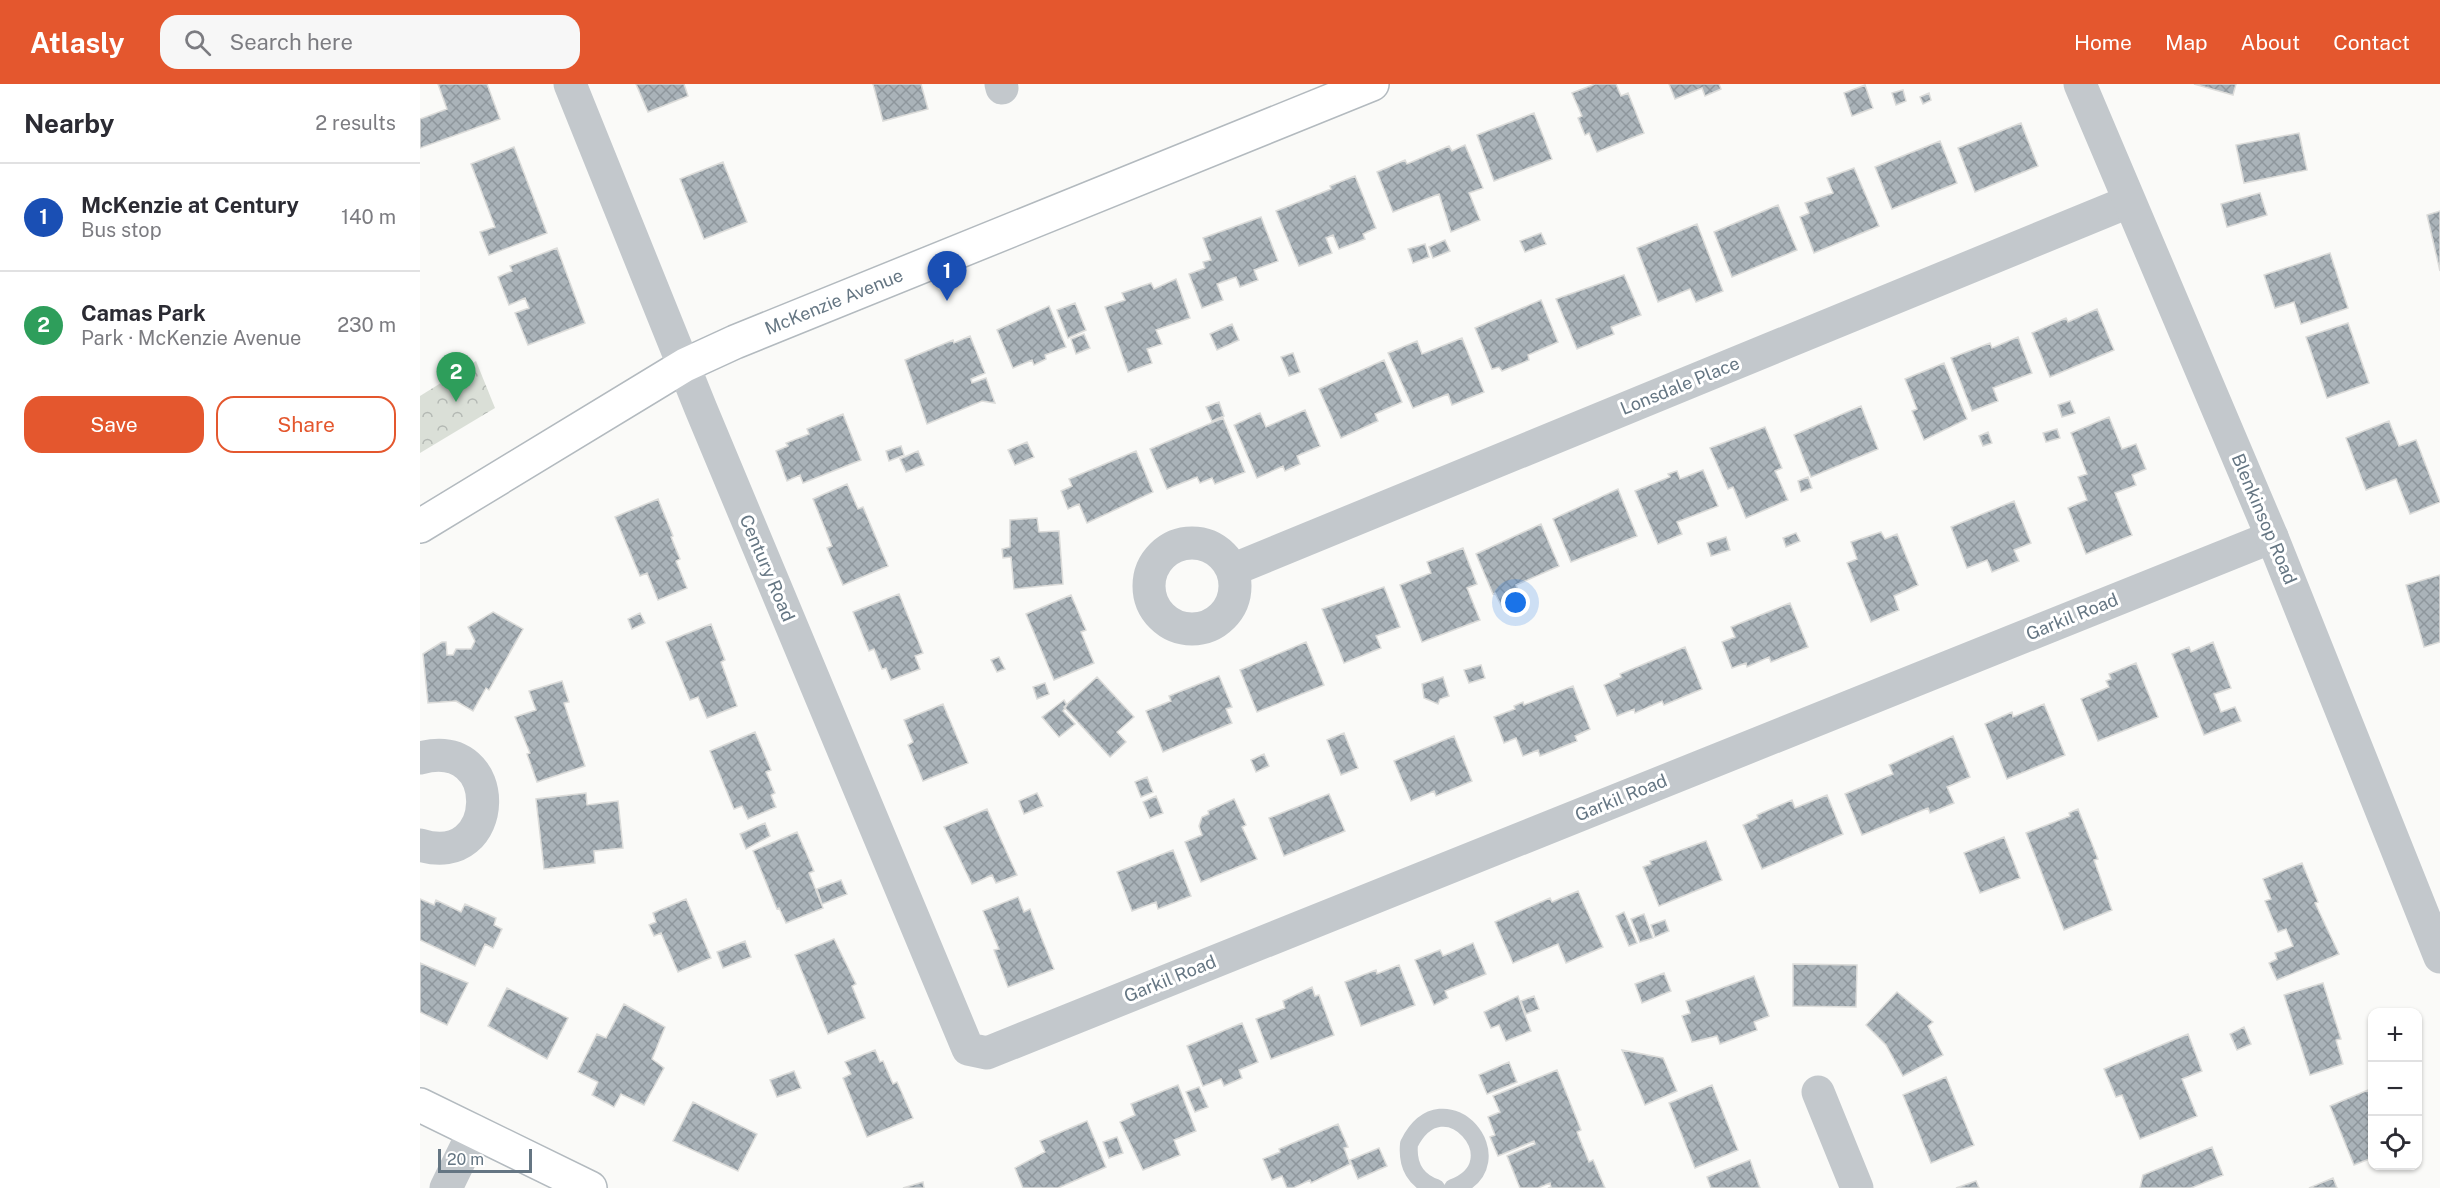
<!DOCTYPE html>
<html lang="en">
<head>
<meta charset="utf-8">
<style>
  :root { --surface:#fff; --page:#f7f7f7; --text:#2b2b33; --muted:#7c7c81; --line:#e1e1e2; --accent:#e4572e }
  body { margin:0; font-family:"Public Sans",sans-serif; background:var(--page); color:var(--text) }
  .controls { position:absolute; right:18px; bottom:18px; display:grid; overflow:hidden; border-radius:12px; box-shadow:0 2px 4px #0004 }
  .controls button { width:54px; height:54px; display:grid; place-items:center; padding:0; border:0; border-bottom:2px solid var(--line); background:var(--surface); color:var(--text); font:30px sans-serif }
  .scale { position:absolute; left:18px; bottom:15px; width:94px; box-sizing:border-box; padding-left:6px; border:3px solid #657683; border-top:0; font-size:16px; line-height:21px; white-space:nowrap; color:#657683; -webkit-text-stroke:4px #fff; paint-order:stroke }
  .you { position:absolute; left:1096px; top:519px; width:21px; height:21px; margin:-15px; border:4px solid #fff; border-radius:50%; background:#1a73e8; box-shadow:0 0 0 9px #1a73e833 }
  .badge { display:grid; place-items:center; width:39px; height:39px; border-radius:50%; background:var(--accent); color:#fff; font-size:20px; font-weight:700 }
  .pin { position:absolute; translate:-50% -50px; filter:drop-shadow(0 2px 3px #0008) }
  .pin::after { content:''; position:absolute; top:32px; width:21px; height:18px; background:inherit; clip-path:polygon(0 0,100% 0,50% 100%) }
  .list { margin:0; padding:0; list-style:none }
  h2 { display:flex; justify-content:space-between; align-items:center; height:78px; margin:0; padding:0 24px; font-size:26px }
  h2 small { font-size:20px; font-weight:400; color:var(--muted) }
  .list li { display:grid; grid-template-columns:39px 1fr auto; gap:18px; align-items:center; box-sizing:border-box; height:108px; padding:0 24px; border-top:2px solid var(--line) }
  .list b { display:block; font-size:22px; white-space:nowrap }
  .list p { margin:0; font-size:20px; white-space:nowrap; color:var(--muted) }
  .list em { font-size:20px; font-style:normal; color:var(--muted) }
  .actions { display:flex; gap:12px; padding:18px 24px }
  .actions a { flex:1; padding:14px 0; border:2px solid var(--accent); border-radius:18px; text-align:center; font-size:21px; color:var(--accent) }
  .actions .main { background:var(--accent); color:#fff }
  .icon { flex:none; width:33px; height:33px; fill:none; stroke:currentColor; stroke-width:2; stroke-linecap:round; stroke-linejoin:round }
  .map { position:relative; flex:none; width:2020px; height:1104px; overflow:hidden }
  header { display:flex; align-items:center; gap:36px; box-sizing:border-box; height:84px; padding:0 30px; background:var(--accent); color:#fff }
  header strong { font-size:28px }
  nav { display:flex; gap:33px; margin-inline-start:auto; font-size:21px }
  .search { width:420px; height:54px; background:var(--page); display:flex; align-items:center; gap:15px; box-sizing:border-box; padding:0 21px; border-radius:18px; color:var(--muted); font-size:22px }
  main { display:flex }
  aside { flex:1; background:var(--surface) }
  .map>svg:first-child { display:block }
</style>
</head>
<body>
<header>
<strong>Atlasly</strong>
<div class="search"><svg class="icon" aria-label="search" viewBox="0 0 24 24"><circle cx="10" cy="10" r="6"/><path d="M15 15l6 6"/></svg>Search here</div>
<nav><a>Home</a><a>Map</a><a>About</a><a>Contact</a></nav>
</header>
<main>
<aside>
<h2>Nearby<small>2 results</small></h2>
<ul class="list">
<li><span class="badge" style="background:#1a4fb4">1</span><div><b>McKenzie at Century</b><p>Bus stop</p></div><em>140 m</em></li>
<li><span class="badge" style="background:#2e9e5b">2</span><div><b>Camas Park</b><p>Park · McKenzie Avenue</p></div><em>230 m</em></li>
</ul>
<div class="actions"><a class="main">Save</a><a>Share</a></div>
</aside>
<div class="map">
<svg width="2020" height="1104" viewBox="0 0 2020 1104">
  <defs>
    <pattern id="park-crowns" width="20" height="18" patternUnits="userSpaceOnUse" patternTransform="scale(1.5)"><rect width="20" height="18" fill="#dadfd7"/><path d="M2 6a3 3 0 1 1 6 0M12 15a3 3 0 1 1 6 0" fill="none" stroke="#b4b9b4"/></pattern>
    <pattern id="building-cross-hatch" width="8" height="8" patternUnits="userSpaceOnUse" patternTransform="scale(1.5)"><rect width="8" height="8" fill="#aab3b9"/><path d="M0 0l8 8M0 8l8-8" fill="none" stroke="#8e969c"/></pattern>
  </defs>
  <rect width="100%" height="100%" fill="#fafaf8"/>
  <path fill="url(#park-crowns)" d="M56,277L75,324L0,369V312Z"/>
  <path fill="url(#building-cross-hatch)" stroke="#dcdcda" stroke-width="1.5" d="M18,0H67L80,35L0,64V35L27,25Z
    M216,0H264L268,12L228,28Z
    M453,0H501L508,25L463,37Z
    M1175,0H1196L1201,12L1208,9L1224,49L1177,68L1169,49L1165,51L1158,34L1162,32L1152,9Z
    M1249,0H1299L1301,5L1285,12L1282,4L1255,15Z
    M1774,0H1816L1813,11Z
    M1445,1L1453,24L1432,32L1424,9Z
    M1483,6L1486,17L1476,21L1472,9Z
    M1509,9L1511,16L1503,20L1500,13Z
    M1114,29L1132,75L1074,97L1057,51Z
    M1601,39L1618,82L1555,108L1538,64Z
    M1879,49L1887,86L1824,99L1816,61Z
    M1520,57L1537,99L1472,125L1455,83Z
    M1045,61L1063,104L1049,109L1060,136L1031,148L1019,110L973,128L957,88L985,76L987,80L1029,62L1032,67Z
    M94,63L127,149L69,171L60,148L75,143L51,80Z
    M303,78L327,138L284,155L260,95Z
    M1434,84L1459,142L1394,169L1380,133L1389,129L1385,119L1413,109L1407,94Z
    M935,92L956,144L943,150L945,155L919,165L913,151L906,154L912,169L879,182L856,127L911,105L910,102Z
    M1840,109L1847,131L1807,143L1801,120Z
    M1358,121L1377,166L1312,193L1294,148Z
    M2020,127V187L2007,131Z
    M841,133L858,177L834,186L838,196L820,203L816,193L797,200L803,216L782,224L769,190L785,184L783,178L791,176L783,154Z
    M1277,140L1303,207L1276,218L1270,205L1238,218L1217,164Z
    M1121,149L1126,160L1105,168L1100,157Z
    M1025,156L1030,167L1013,174L1009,163Z
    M1005,160L1009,173L993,179L988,165Z
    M137,164L165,239L108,261L95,229L109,224L105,214L89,221L78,193L92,187L90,182Z
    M1910,169L1928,224L1881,240L1874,218L1855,224L1844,191Z
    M1204,191L1221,231L1191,243L1194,250L1157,265L1136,215Z
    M756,195L770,234L736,246L742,260L727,265L732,279L708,288L685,223L705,216L702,209L731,199L734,205Z
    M1121,216L1138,258L1108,271L1109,276L1082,287L1079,283L1072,285L1055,244Z
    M655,219L666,246L648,254L637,226Z
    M629,222L646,263L625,271L626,275L614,281L612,276L593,284L577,246Z
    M1677,225L1694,266L1630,293L1612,249L1646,234L1648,238Z
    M1928,239L1949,299L1907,314L1886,253Z
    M812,240L819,256L797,266L790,250Z
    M664,250L670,264L656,270L651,255Z
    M550,252L565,289L551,295L552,299L566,294L575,319L562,317L507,340L485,276L533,256L534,259Z
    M1598,253L1612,289L1573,304L1578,317L1552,327L1531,274L1570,259L1572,264Z
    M1042,254L1064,308L1032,321L1028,310L993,324L968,269L997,257L1002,270Z
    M873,269L880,288L869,292L861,273Z
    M964,276L982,318L955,330L958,337L921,354L899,305Z
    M1524,279L1547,335L1504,356L1492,327L1497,325L1485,295Z
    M1650,317L1655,329L1642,333L1638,321Z
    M799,318L804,332L792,337L786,323Z
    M1441,322L1458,365L1391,393L1374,351Z
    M885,326L900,362L877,372L880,380L865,387L863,382L837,394L814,341L840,329L846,343Z
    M423,330L441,376L383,399L380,391L367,397L356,367L368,362L366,359L389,350L387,345Z
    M1689,333L1702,365L1716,360L1726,385L1712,391L1716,401L1695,409L1712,451L1666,470L1648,424L1667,416L1658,393L1667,390L1651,349Z
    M803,334L825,388L795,400L792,394L780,399L777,393L747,405L730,365Z
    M1969,337L1979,362L1996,356L2020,418L1990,430L1976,395L1946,406L1926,354Z
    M1345,343L1362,384L1355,387L1368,416L1326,434L1313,403L1308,405L1290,364Z
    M1637,345L1640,354L1626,358L1623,349Z
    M1568,348L1572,359L1563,362L1559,352Z
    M607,358L614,373L595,381L588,366Z
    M481,362L484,371L469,377L466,367Z
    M498,367L504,381L486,388L480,375Z
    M716,367L733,408L667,439L659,420L648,425L641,407L652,402L649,395Z
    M1283,386L1298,422L1257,438L1262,450L1238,460L1215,407L1250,393L1248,390L1257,387L1260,395Z
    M1388,393L1392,404L1381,408L1378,397Z
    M427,400L438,425L443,423L468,482L423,501L407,464L412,462L393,415Z
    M1198,405L1217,452L1151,478L1133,435Z
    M238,415L253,452L251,453L260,475L256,477L267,504L238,516L227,489L220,492L195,433Z
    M1594,417L1611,459L1594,466L1599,477L1572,488L1567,476L1547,484L1531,443Z
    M617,434L619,448L639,447L643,500L594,505L591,473L583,474L582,465L590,463V436Z
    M1121,440L1139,482L1096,501L1102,515L1082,523L1075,509L1073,510L1056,470Z
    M1461,448L1465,455L1477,450L1498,501L1474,512L1479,526L1451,538L1427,479L1437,475L1431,458Z
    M1376,449L1380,457L1366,463L1363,454Z
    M1306,453L1310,466L1291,472L1287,459Z
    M1043,464L1057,500L1047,504L1060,536L1002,558L980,501L1011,489L1007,478Z
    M2020,491V558L2004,563L1986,501Z
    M964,503L980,543L956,552L961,564L924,579L902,525Z
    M479,510L503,569L495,572L500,585L471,596L466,584L462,585L454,565L449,567L433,528Z
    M651,511L666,546L661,548L674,579L634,596L606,530Z
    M1370,519L1388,563L1351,578L1349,573L1327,583L1326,579L1312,584L1302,558L1315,553L1311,543Z
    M73,528L103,545L69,606L66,604L53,627L36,617L8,619L3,570L22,558H26L27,571H33L36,565H51L55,557L48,543Z
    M220,529L225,539L212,545L208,535Z
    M291,540L305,576L301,578L317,622L287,634L278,613L270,616L246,558Z
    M886,558L904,601L837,628L820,586Z
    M1793,558L1811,604L1794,610L1801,628L1815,623L1821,637L1784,651L1752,570L1769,563L1771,568Z
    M1265,563L1282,605L1244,621L1242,617L1215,629L1214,625L1197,632L1184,601L1201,593L1200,590Z
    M579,573L585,585L577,588L571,576Z
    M1716,579L1738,633L1678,657L1661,615L1689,603L1686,597L1691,595L1689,590Z
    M1061,581L1065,594L1049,599L1044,586Z
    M799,592L812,623L806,625L812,639L743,668L726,627L751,617L749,612Z
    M677,593L714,633L697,648L706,658L690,673L644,623Z
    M1023,593L1029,612L1020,615L1018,620L1004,614L1002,600Z
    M142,597L149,618L144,619L165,682L117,698L107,670L110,669L95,633L116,626L109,607Z
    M625,599L629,610L617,615L613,603Z
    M1153,602L1170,645L1155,652L1157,657L1120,672L1118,666L1103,672L1096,654L1084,659L1074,633L1095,625L1094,622L1103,618L1104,621Z
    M644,616L647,621L643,627L655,640L639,653L622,633Z
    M523,620L548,679L503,697L488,661L493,658L484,636Z
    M1624,620L1645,671L1587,695L1565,640L1592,628L1593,633Z
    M335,648L351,686L346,688L355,709L351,711L356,723L328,735L322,722L314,725L290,667Z
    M924,649L938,684L921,691L907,656Z
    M1034,652L1052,697L1016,712L1014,707L991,717L974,677Z
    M1533,652L1550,693L1527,703L1534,719L1510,729L1508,724L1442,751L1425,710L1473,690L1469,681Z
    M844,670L849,682L836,688L831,676Z
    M727,693L733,708L721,713L715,698Z
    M166,709L167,721L198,717L203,764L174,767L175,779L124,785L116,715Z
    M617,709L623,722L604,730L599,717Z
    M909,710L925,747L864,772L849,734Z
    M1407,711L1423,750L1342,785L1323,741L1338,734L1337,731L1372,716L1375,724Z
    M736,712L743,729L730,734L723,718Z
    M814,715L826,741L822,743L837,775L781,798L765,758L782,751L779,742L782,733L789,730L788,727Z
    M567,725L597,791L576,799L572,791L552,800L524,743Z
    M1658,725L1678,775L1674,776L1692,826L1644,846L1606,749L1650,732L1649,729Z
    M345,739L350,752L326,765L320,750Z
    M377,748L394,787L389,789L403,824L366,839L359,824L357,825L333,767Z
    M1584,753L1600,794L1560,809L1544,769Z
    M1286,757L1302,796L1239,822L1223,783L1231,780L1230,777Z
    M753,766L771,812L738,825L736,818L712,827L697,788Z
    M1882,779L1898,818L1895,819L1919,870L1857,896L1849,879L1857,875L1855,869L1873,862L1866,845L1858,848L1845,817L1851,815L1843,795Z
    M421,796L427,810L402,820L397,805Z
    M1158,807L1183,863L1146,879L1138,860L1093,879L1075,838L1130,814L1132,818Z
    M598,813L604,828L610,825L634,885L588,903L574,866L579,865L563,827Z
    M0,815L14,821L16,816L41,828L45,820L76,834L74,841L82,845L73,864L65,860L55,882L0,856Z
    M266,815L291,874L258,888L241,849L234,852L229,841L236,838L233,829Z
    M1204,828L1217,859L1209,862L1196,832Z
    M1224,830L1233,854L1220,858L1211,835Z
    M1245,836L1249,847L1235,853L1231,841Z
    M414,855L436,900L432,902L445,934L408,950L375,871Z
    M325,857L331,873L303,884L297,868Z
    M1053,859L1066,890L1025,907L1028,914L1014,921L995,876L1020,866L1023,872Z
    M0,879L48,899L27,941L0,928Z
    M1373,880L1437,881L1436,923L1373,922Z
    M979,881L995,921L941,942L925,898L956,886L957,890Z
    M1244,889L1251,907L1222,919L1215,900Z
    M1334,892L1349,932L1334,938L1337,946L1300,960L1297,952L1272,958L1262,932L1270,929L1266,917Z
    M1903,899L1921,955L1916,956L1923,980L1890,991L1864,911Z
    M892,903L895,912L899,911L914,951L851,975L836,935L865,924L863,917Z
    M87,904L148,934L127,975L68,942Z
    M1477,908L1513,938L1508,942L1523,971L1483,992L1466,961L1446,941Z
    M1098,912L1111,947L1086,957L1079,941L1071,944L1064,928Z
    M1114,912L1119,925L1106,930L1101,917Z
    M204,920L245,943L232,975L244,984L224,1021L201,1010L194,1023L172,1011L178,998L158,988L177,950L186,954Z
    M822,939L838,978L819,986L822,994L804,1002L801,995L783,1002L767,962Z
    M1824,943L1831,960L1817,966L1810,950Z
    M1768,950L1782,987L1762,995L1777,1032L1720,1055L1702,1011L1696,1013L1684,985Z
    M455,966L460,978L463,977L473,1000L477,998L493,1034L447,1053L423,994L431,990L425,978Z
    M1202,966L1243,974L1257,1007L1225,1021Z
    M1089,978L1097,998L1067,1010L1059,991Z
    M1137,986L1161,1046L1157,1048L1169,1078L1173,1076L1185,1104H1128L1131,1103L1130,1099L1118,1104H1100L1087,1072L1115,1060L1114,1057L1078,1072L1070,1053L1075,1051L1068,1033L1080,1028L1073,1012Z
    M374,987L381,1004L357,1013L350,996Z
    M1526,993L1554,1061L1511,1079L1483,1011Z
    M758,1001L776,1047L754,1056L760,1071L723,1086L700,1038L715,1031L711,1020Z
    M1292,1001L1318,1066L1275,1084L1249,1019Z
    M779,1003L788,1023L775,1028L766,1008Z
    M1948,1006L1952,1018V1074L1934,1081L1910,1022Z
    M273,1018L337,1050L318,1087L253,1057Z
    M667,1037L686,1083L638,1104H603L595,1084L625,1068L620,1057Z
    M918,1040L928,1063L924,1064L930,1080L891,1099L890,1096L873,1104H867L862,1092L852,1096L843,1075L860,1068L859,1065Z
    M697,1053L703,1069L689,1074L683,1058Z
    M1792,1063L1803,1091L1771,1104H1720L1723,1091Z
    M959,1064L967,1082L938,1095L930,1076Z
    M1330,1076L1340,1104H1291L1287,1093Z
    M1913,1094L1917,1104H1889Z
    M1556,1097L1559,1104H1536Z
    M503,1098L504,1104H483Z"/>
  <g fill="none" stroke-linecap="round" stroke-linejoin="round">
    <defs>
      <path id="secondary" d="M0,442L265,281L315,258L952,0
        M0,1021L170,1104"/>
    </defs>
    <use href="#secondary" stroke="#b3babf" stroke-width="36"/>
    <path stroke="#c3c8cc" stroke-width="18" d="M1016,1104C995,1097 987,1081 989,1060C1024,990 1100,1079 1033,1104"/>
    <path stroke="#c3c8cc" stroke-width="33" d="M150,0L281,325L548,965L567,969L1852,453
      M581,0L582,4
      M729 502a43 43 0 1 1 86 0a43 43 0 1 1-86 0Z
      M812,486L1708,118
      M0,674C86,651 81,787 0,761
      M1398,1008L1437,1104
      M26,1104L54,1047"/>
    <path stroke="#c3c8cc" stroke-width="33" d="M1660,0L1852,453L2020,873"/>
    <use href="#secondary" stroke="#fff" stroke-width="33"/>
  </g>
  <g text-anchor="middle" stroke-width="6" stroke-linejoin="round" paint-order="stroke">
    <g font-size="18" fill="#657683" stroke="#fff">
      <text transform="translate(414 218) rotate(-22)" y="6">McKenzie Avenue</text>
      <text transform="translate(1260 302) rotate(-22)" y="6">Lonsdale Place</text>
      <text transform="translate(1844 435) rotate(67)" y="6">Blenkinsop Road</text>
      <text transform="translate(347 484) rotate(67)" y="6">Century Road</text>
      <text transform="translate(1652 533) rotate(-22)" y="6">Garkil Road</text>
      <text transform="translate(1201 714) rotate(-22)" y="6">Garkil Road</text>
      <text transform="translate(750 895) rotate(-22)" y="6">Garkil Road</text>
    </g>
  </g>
</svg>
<div class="controls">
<button>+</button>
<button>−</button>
<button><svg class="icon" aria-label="locate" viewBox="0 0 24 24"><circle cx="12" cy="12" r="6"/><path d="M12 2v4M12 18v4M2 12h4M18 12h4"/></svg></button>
</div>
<div class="scale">20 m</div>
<div class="you"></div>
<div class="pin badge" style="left:527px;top:217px;background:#1a4fb4">1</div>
<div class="pin badge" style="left:36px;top:318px;background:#2e9e5b">2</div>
</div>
</main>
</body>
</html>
